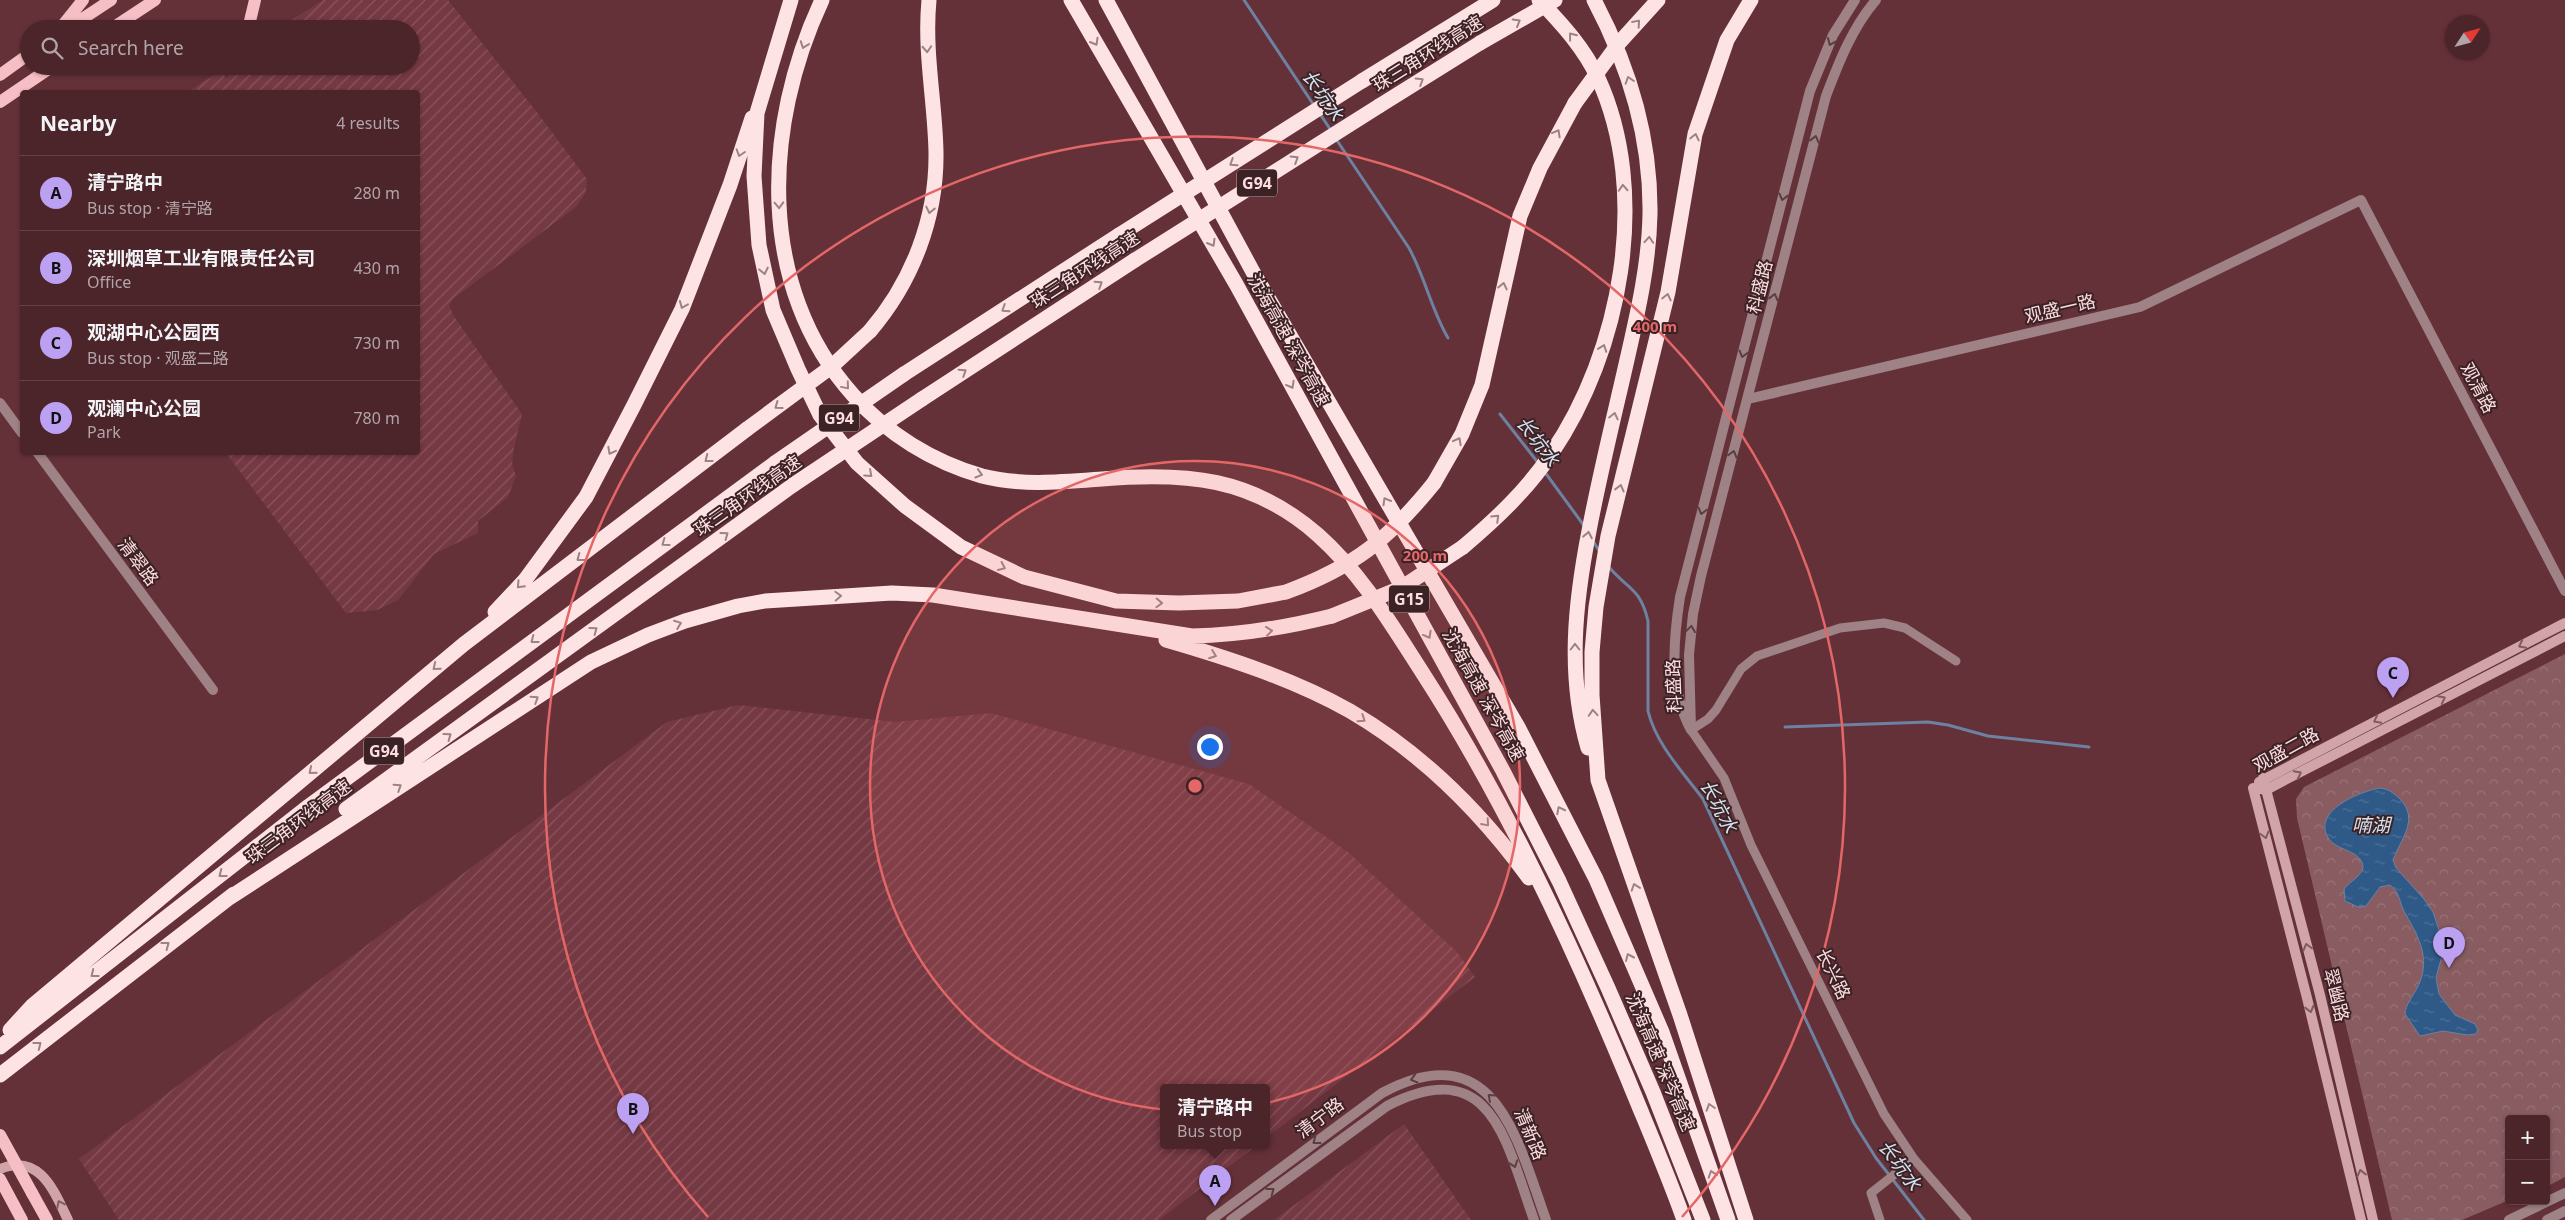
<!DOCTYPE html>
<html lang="en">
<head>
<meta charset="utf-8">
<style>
  :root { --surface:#4c252b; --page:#532d33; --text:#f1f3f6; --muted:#b2a5a9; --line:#634247; --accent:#bca0f2 }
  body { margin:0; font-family:"Noto Sans","Noto Sans SC",sans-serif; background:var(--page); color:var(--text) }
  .controls { position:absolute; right:15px; bottom:15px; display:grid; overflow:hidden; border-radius:5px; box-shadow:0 1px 4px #0004 }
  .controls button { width:45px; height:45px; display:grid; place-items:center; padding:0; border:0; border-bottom:1px solid var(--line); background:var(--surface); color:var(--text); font:25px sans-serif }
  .compass { position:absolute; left:2445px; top:15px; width:45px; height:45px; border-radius:50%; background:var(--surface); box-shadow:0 1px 4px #0004; rotate:54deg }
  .you { position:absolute; left:1209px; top:746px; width:18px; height:18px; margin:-12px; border:4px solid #fff; border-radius:50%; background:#1a73e8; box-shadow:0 0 0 8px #1a73e833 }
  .badge { display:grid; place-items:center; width:32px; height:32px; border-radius:50%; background:var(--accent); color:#111; font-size:16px; font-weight:700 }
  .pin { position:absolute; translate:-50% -41px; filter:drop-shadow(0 1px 2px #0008) }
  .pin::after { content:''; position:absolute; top:26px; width:18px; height:15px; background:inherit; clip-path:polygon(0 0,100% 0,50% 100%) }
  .popup { position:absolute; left:1160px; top:1084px; width:110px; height:65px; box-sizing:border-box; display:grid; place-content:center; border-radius:5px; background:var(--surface); filter:drop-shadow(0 1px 4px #0005); font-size:16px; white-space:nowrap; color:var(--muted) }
  .popup b { font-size:19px; color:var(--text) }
  .popup::after { content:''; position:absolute; left:50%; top:100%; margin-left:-10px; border:10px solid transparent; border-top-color:var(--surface) }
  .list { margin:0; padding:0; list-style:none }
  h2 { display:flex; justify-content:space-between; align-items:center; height:65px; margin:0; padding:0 20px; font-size:21px }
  h2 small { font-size:16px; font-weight:400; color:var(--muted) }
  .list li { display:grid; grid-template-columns:32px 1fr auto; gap:15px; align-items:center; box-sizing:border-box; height:75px; padding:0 20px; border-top:1px solid var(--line) }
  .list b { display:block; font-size:19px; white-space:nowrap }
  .list p { margin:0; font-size:16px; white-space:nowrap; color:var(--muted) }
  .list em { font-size:16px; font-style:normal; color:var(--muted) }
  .icon { flex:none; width:28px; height:28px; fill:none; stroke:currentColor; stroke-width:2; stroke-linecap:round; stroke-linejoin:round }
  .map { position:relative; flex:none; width:2565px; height:1220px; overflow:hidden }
  .search { position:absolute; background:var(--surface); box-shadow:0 1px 4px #0004; left:20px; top:20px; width:400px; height:55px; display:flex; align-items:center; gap:12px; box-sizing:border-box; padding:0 18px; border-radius:28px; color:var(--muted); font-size:19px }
  .panel { position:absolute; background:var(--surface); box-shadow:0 1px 4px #0004; left:20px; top:90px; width:400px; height:365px; border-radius:5px }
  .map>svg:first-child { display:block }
</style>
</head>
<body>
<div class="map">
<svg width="2565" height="1220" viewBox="0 0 2565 1220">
  <defs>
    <pattern id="industrial-furrows" width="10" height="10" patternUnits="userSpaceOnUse" patternTransform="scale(1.25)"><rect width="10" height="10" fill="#753943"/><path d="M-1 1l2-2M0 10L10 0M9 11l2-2" fill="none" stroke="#8a555e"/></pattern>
    <pattern id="forest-crowns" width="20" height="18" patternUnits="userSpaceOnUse" patternTransform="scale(1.25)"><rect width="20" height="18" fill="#885c61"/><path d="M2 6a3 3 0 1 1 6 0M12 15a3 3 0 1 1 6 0" fill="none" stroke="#9a7377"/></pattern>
    <pattern id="water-ripples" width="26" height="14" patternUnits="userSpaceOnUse" patternTransform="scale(1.25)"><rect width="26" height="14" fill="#2f5a87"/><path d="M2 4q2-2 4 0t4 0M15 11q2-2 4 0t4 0" fill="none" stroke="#4e7198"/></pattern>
  </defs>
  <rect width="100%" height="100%" fill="#653139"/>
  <path fill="url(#industrial-furrows)" d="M323,0H448L536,111L587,179L586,192L576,207L454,298L449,305L453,315L522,414L514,448L512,464L516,476L508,497L478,521V533L434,554L398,600L377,610L346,613L226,453L418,452V92H187L221,71L226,78L241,66H411V29H278Z
    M738,705L895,722L991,713L1249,784L1348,852L1457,952L1475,977L1266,1138V1087H1164V1145H1257L1159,1220H119L79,1159L667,722Z
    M1404,1124L1471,1220H1274Z"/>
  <path fill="url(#forest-crowns)" d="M2565,654V1177L2546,1187V1119H2509V1200L2462,1220H2392L2297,818L2296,799L2304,787Z"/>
  <path fill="url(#water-ripples)" stroke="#6d81a1" d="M2380,788C2389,789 2393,793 2400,799C2420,820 2400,840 2393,860L2396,868L2424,899L2433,912L2438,927L2444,948L2436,978L2439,994L2455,1015L2475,1024L2478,1030L2476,1034L2467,1035L2443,1031L2420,1036L2405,1014C2406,1004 2411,999 2416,990C2432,962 2420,939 2406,915C2399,904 2401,893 2390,885L2380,887L2366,906L2358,907L2345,901L2344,889C2349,882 2363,875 2363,867C2362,850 2337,851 2329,839C2310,811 2361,791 2380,788Z"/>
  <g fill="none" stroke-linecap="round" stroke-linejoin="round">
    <path stroke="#6d81a1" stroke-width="3" d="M1244,0L1315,107
      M1320,114L1332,132
      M1336,139L1409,248C1425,277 1431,309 1448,338
      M1500,414L1539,464
      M1544,471L1585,527
      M1593,541L1600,552
      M1608,566C1628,590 1640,587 1648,621V711C1656,744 1682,771 1703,799L1854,1123L1876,1158L1924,1220
      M1785,727L1928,722L1948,725L1988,736L2089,747"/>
    <path stroke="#9e8285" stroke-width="9" d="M1956,661L1905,628L1884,623L1840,628L1757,656L1741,669L1716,710L1708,719L1691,730L1724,778L1751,845L1884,1114L1914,1159L1967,1220
      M1880,1220L1871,1193L1914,1159"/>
    <path stroke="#9e8285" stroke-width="10" d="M1748,399L2140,307L2361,200L2565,591
      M0,403L22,433
      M37,452L213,690
      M1691,729L1689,655L1693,614L1701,576L1826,96C1839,62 1852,28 1876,0
      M1691,730C1669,689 1673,642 1680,597L1810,91L1833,35L1855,0
      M1211,1220L1382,1093C1495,1032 1517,1139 1546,1220
      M1231,1220L1387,1106C1492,1052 1506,1142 1534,1220
      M2509,1220L2565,1193
      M2547,1220L2565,1211"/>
    <path stroke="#d0a4a9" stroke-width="10" d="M2263,778L2320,995L2373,1220
      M2259,782L2565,623
      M2253,788L2307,998L2361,1220
      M2261,789L2266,790L2283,781L2565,636
      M0,1169C40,1153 54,1191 68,1220"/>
    <path stroke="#f6bfc5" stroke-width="12" d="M250,21L255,0
      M63,25L83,0
      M67,29L111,0
      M111,29L155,0
      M0,75L29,54
      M0,102L53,66
      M0,1179L22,1220
      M32,1193L47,1220"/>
    <path stroke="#fee3e5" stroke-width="15" d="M791,0L757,113L754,176L759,245L773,310L798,369L820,415L857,463L905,506L961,547L1024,577L1116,601L1179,603L1238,601L1286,592
      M822,0C763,126 756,287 853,395C887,434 933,462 982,476C1021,486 1062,482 1102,479C1186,472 1252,477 1318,535C1361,573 1391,624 1422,672C1504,799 1569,938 1627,1077C1646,1124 1667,1172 1684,1220
      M1071,0L1236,284L1503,771L1559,881L1608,988L1653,1092L1703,1220
      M1106,0L1253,272L1518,727L1596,879L1662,1032L1728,1220
      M1362,81L1493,0
      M1379,106L1480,43
      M870,331C912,282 937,218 936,152C935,101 924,52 929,0
      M904,374L1119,235
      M922,399L1135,260
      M1434,483L1462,434L1482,385L1520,216L1540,168L1575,103
      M1463,547C1496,519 1527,490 1551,454C1621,352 1651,193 1598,78C1584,48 1562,24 1539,0
      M495,612L525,580L586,497L634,405L682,309L730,185L752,118
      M1166,640C1228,658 1293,679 1350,711C1422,753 1480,811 1529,878
      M1588,748C1567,675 1575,603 1589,531C1599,478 1612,425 1624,373C1636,320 1649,268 1650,214C1651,138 1629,66 1594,0
      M346,809L793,485
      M226,900L591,662L648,635L685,621L738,606L765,601L892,593L933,595L1192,636C1242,635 1284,628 1332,616
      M10,1030L32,1006L464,644L747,429
      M0,1047L309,806L775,463
      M0,1075L234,894
      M1746,1220L1680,1015L1598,780L1592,695V652L1596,607L1608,536L1668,292L1695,134L1727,40L1751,0"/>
    <path stroke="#f6bfc5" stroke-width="12" d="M0,1135L32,1193"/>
    <path stroke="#fee3e5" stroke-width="15" d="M1480,43L1555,0
      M1575,103L1619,43L1658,0
      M1119,235L1362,81
      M1135,260L1379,106
      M747,429L831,367L870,331
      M775,463L904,374
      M793,485L922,399
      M1286,592C1354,567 1389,539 1434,483
      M1332,616L1401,588L1463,547"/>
  </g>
  <defs><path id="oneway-chevron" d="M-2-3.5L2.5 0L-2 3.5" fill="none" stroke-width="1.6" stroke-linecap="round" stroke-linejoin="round" transform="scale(1.25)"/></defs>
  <g stroke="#9c8285">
    <use href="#oneway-chevron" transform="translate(1517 22) rotate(-30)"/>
    <use href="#oneway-chevron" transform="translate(1637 23) rotate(-49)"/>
    <use href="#oneway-chevron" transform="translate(1572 36) rotate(-128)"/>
    <use href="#oneway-chevron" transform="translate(1095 42) rotate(60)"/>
    <use href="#oneway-chevron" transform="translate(804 45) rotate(110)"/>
    <use href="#oneway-chevron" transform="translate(927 49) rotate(87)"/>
    <use href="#oneway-chevron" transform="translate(1629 80) rotate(-108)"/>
    <use href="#oneway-chevron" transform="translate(1420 81) rotate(-32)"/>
    <use href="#oneway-chevron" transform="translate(1557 133) rotate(-61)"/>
    <use href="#oneway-chevron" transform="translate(1695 137) rotate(-77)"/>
    <use href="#oneway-chevron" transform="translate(740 153) rotate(108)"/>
    <use href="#oneway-chevron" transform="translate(1295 159) rotate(-32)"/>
    <use href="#oneway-chevron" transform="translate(1233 163) rotate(147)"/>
    <use href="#oneway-chevron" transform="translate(1623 188) rotate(-93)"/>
    <use href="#oneway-chevron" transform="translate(779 205) rotate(88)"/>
    <use href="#oneway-chevron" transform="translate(930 210) rotate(102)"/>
    <use href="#oneway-chevron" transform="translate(1649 240) rotate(-86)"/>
    <use href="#oneway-chevron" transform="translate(1212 243) rotate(60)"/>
    <use href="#oneway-chevron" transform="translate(764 271) rotate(78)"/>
    <use href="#oneway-chevron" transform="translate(1099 284) rotate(-33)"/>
    <use href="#oneway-chevron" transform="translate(1503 286) rotate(-78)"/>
    <use href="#oneway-chevron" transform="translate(1667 297) rotate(-77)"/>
    <use href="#oneway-chevron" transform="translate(683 305) rotate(113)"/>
    <use href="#oneway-chevron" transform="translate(1005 309) rotate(147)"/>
    <use href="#oneway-chevron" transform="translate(1603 348) rotate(-70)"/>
    <use href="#oneway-chevron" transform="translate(963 372) rotate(-33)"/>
    <use href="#oneway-chevron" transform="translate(1291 385) rotate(61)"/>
    <use href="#oneway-chevron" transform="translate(846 386) rotate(50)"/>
    <use href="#oneway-chevron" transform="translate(778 406) rotate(144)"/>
    <use href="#oneway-chevron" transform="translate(1614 416) rotate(-77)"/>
    <use href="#oneway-chevron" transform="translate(1458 441) rotate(-62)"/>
    <use href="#oneway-chevron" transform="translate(611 451) rotate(118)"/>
    <use href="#oneway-chevron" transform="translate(708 459) rotate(142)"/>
    <use href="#oneway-chevron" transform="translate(869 474) rotate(42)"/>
    <use href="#oneway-chevron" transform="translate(979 474) rotate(17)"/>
    <use href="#oneway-chevron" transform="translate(1620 488) rotate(-76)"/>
    <use href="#oneway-chevron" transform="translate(1386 501) rotate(-120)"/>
    <use href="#oneway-chevron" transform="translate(1496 518) rotate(-44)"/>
    <use href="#oneway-chevron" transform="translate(725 535) rotate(-36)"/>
    <use href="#oneway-chevron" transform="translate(1588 535) rotate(-79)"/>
    <use href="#oneway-chevron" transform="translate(665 543) rotate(144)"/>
    <use href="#oneway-chevron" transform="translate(580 558) rotate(143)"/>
    <use href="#oneway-chevron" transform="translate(1002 567) rotate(25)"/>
    <use href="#oneway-chevron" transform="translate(520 585) rotate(133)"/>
    <use href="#oneway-chevron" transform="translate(838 596) rotate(-3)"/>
    <use href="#oneway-chevron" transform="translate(1159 603) rotate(2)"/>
    <use href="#oneway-chevron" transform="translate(678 624) rotate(-21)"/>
    <use href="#oneway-chevron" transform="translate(594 630) rotate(-36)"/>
    <use href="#oneway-chevron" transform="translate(1269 631) rotate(-7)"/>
    <use href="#oneway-chevron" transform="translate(1428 635) rotate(61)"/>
    <use href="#oneway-chevron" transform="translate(534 640) rotate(143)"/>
    <use href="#oneway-chevron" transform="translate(1575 647) rotate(-90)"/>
    <use href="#oneway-chevron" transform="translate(1213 655) rotate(20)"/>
    <use href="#oneway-chevron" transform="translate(436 667) rotate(141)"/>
    <use href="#oneway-chevron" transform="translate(535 699) rotate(-33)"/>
    <use href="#oneway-chevron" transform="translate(1593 713) rotate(-94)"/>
    <use href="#oneway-chevron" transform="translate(1362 719) rotate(34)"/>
    <use href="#oneway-chevron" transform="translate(448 736) rotate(-36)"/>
    <use href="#oneway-chevron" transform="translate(312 771) rotate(140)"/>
    <use href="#oneway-chevron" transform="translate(398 787) rotate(-33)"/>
    <use href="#oneway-chevron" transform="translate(1560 810) rotate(-117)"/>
    <use href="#oneway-chevron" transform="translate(1486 823) rotate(49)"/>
    <use href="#oneway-chevron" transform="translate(222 874) rotate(142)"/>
    <use href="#oneway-chevron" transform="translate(1635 887) rotate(-109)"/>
    <use href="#oneway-chevron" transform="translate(166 945) rotate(-37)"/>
    <use href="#oneway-chevron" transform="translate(1629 957) rotate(-114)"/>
    <use href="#oneway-chevron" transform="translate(94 974) rotate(142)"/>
    <use href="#oneway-chevron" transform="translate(38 1045) rotate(-38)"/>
    <use href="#oneway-chevron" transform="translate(1710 1107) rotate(-108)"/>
    <use href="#oneway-chevron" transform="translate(1712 1174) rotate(-109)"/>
  </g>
  <g stroke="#583f42">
    <use href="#oneway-chevron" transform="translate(1831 42) rotate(114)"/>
    <use href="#oneway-chevron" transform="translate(1815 139) rotate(-76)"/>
    <use href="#oneway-chevron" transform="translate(1783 197) rotate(104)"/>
    <use href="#oneway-chevron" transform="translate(1774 297) rotate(-76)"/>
    <use href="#oneway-chevron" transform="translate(1743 354) rotate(105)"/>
    <use href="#oneway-chevron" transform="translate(1733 454) rotate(-75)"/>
    <use href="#oneway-chevron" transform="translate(1702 511) rotate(105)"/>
    <use href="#oneway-chevron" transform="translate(1691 629) rotate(-82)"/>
    <use href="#oneway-chevron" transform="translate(1414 1079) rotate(164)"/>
    <use href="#oneway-chevron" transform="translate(1491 1097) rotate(-138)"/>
    <use href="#oneway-chevron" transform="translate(1316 1141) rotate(143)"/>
    <use href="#oneway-chevron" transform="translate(1514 1164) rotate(71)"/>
    <use href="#oneway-chevron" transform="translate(1271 1191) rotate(-37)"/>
  </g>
  <g stroke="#7e5c60">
    <use href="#oneway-chevron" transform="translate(2522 645) rotate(153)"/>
    <use href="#oneway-chevron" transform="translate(2442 699) rotate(-27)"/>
    <use href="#oneway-chevron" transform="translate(2377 720) rotate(153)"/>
    <use href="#oneway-chevron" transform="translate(2298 774) rotate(-27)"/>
    <use href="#oneway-chevron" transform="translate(2265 835) rotate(75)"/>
    <use href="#oneway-chevron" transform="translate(2307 947) rotate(-105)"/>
    <use href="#oneway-chevron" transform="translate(2310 1009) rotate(76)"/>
    <use href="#oneway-chevron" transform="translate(2361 1173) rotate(-104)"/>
    <use href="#oneway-chevron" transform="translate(60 1204) rotate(-116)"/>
  </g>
  <circle cx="1195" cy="786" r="325" fill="#e46768" fill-opacity=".12"/>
  <g fill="none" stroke="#e46768" stroke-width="2.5">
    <circle cx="1195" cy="786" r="325"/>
    <path d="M708 1217A650 650 0 1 1 1682 1217"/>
  </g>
  <g text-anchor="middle" stroke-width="4" stroke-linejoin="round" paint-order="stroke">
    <g fill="#3a2225" stroke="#c2a4a7" stroke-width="1">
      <rect x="1237" y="169.5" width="40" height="27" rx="4"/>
      <rect x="819" y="404.5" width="40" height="27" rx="4"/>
      <rect x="1389" y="585.5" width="40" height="27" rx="4"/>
      <rect x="364" y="737.5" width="40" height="27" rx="4"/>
    </g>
    <g font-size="16" font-weight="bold" fill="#fddcdf">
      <text x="1257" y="189">G94</text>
      <text x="839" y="424">G94</text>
      <text x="1409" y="605">G15</text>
      <text x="384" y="757">G94</text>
    </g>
    <g font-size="18" fill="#fddcdf" stroke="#3a2225">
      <text transform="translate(1428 54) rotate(-32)" y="6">珠三角环线高速</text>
      <text transform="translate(1085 270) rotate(-33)" y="6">珠三角环线高速</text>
      <text transform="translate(1760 287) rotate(-76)" y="6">科盛路</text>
      <text transform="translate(2060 309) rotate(-13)" y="6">观盛一路</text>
      <text transform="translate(1288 340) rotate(61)" y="6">沈海高速 深岑高速</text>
      <text transform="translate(2478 388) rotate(62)" y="6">观清路</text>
      <text transform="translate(748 496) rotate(-35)" y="6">珠三角环线高速</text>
      <text transform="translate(138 562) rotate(53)" y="6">清翠路</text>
      <text transform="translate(1674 686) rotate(-92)" y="6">科盛路</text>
      <text transform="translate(1483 695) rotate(61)" y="6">沈海高速 深岑高速</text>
      <text transform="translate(2286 750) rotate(-29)" y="6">观盛二路</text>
      <text transform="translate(299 822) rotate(-37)" y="6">珠三角环线高速</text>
      <text transform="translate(1833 974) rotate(64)" y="6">长兴路</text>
      <text transform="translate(2336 995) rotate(76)" y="6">翠幽路</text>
      <text transform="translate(1660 1062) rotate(67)" y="6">沈海高速 深岑高速</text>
      <text transform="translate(1320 1118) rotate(-37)" y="6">清宁路</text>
      <text transform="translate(1530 1134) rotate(67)" y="6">清新路</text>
    </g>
    <g font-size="19" font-style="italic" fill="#d5e2f0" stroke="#3a2225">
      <text transform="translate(1323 95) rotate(56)" y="7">长坑水</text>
      <text transform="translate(1538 441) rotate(53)" y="7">长坑水</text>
      <text transform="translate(1719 806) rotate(62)" y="7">长坑水</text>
      <text x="2371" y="832">喃湖</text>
      <text transform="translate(1900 1165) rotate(54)" y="7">长坑水</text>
    </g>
  </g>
  <circle cx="1195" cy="786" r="8" fill="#e46768" stroke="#3a2225" stroke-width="2.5"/>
  <g font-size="15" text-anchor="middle" font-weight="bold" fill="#e46768" stroke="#3a2225" stroke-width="4" stroke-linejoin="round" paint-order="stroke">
    <text x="1655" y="332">400 m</text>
    <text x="1425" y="561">200 m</text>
  </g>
</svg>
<div class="controls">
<button>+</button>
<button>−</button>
</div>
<svg class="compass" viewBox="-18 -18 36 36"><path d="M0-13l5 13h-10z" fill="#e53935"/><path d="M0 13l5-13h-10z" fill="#b2a5a9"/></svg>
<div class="you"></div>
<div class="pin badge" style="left:1215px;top:1206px">A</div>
<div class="popup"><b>清宁路中</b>Bus stop</div>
<div class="pin badge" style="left:633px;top:1134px">B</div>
<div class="pin badge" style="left:2393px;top:698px">C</div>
<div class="pin badge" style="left:2449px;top:968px">D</div>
<div class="search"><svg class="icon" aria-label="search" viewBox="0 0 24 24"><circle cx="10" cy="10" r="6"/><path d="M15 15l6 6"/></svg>Search here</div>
<section class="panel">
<h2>Nearby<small>4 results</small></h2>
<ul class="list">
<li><span class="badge">A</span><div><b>清宁路中</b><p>Bus stop · 清宁路</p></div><em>280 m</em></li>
<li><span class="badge">B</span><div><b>深圳烟草工业有限责任公司</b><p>Office</p></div><em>430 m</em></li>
<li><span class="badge">C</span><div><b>观湖中心公园西</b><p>Bus stop · 观盛二路</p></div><em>730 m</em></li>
<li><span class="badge">D</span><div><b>观澜中心公园</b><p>Park</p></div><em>780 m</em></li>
</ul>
</section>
</div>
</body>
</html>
